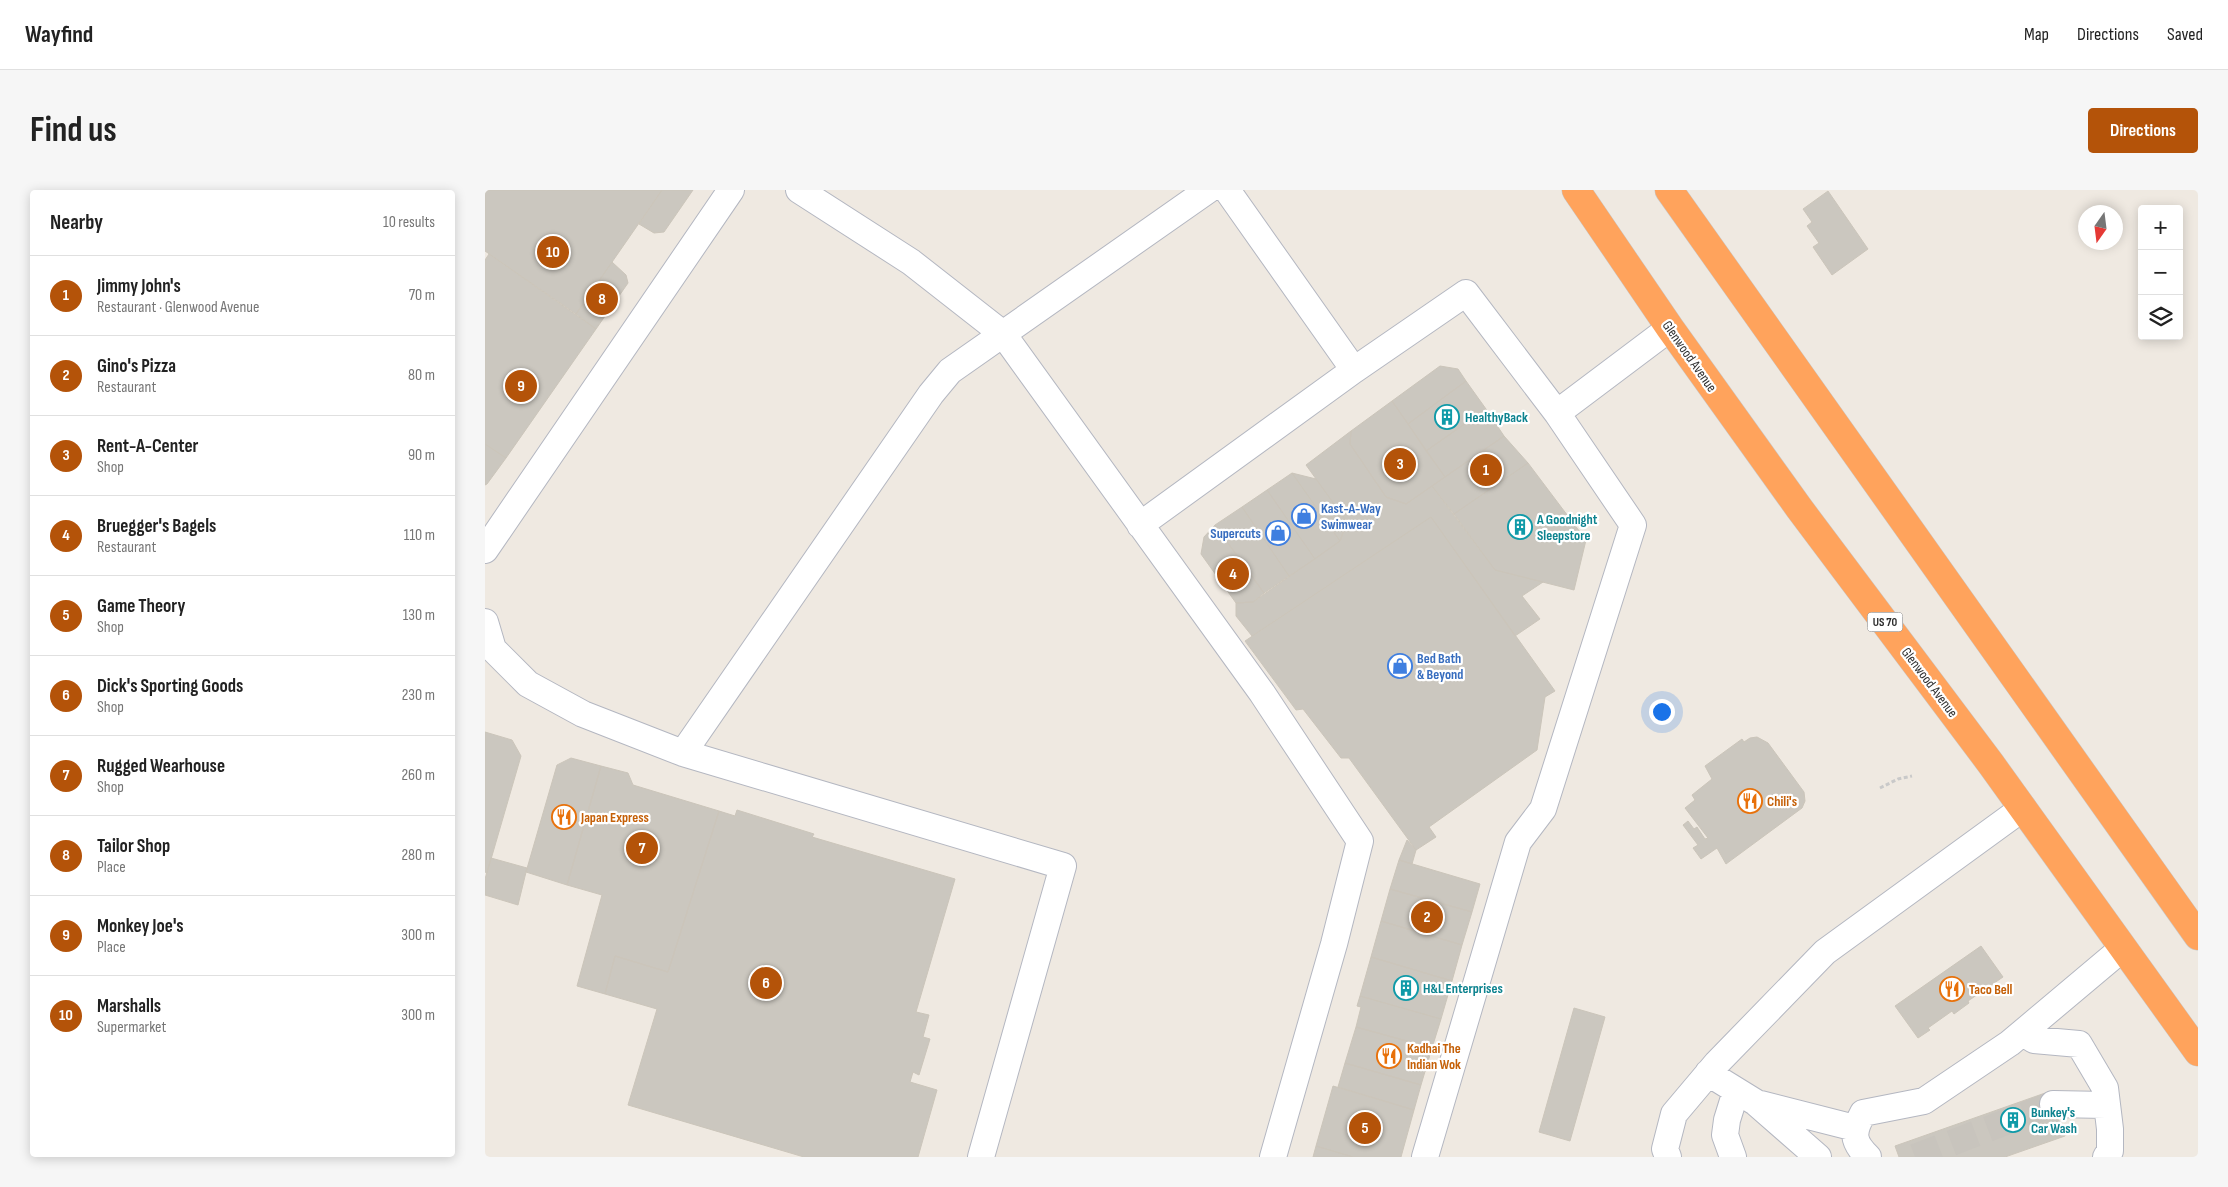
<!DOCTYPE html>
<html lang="en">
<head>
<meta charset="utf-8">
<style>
  :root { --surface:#fff; --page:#f6f6f6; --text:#222; --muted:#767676; --line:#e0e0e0; --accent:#b45309 }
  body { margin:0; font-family:"Sofia Sans Condensed",sans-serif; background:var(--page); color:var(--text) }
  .controls { position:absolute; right:15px; top:15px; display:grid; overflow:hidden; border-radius:5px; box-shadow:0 2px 12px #0003 }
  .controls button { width:45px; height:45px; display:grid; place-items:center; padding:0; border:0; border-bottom:1px solid var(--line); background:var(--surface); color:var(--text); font:25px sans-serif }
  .compass { position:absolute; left:1593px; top:15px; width:45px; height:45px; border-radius:50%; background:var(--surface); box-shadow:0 2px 12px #0003; rotate:194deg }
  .you { position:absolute; left:1176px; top:521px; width:18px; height:18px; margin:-12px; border:4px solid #fff; border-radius:50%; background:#1a73e8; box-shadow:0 0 0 8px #1a73e833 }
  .badge { display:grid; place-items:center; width:32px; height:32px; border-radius:50%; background:var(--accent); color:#fff; font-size:16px; font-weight:700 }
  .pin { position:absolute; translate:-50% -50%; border:2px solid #fff; box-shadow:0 1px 5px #0006 }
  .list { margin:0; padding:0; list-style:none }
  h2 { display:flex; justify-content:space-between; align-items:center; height:65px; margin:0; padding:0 20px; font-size:21px }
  h2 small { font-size:16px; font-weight:400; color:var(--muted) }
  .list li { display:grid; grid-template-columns:32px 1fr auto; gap:15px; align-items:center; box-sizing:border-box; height:80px; padding:0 20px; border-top:1px solid var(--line) }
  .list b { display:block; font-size:19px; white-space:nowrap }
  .list p { margin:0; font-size:16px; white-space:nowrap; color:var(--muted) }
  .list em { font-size:16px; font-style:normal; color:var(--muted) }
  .icon { flex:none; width:28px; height:28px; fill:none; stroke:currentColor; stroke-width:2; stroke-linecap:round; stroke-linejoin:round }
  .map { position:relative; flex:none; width:1713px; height:967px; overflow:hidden; border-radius:5px }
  header { display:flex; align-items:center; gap:30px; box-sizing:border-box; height:70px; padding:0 25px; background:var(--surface); border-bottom:1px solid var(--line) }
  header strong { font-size:24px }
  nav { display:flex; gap:28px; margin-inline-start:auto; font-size:18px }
  .intro { display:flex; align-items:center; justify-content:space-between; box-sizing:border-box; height:120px; padding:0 30px }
  h1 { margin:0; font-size:35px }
  .button { padding:12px 22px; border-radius:5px; background:var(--accent); color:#fff; font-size:18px; font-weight:700 }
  main { display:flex; gap:30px; padding:0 30px }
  aside { flex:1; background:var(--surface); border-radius:5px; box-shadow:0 2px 12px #0003 }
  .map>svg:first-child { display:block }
</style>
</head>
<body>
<header>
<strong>Wayfind</strong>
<nav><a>Map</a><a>Directions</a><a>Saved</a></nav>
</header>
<div class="intro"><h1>Find us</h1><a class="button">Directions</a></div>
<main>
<aside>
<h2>Nearby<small>10 results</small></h2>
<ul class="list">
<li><span class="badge">1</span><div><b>Jimmy John's</b><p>Restaurant · Glenwood Avenue</p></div><em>70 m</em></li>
<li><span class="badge">2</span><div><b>Gino's Pizza</b><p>Restaurant</p></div><em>80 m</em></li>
<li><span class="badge">3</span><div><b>Rent-A-Center</b><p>Shop</p></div><em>90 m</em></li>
<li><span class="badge">4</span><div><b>Bruegger's Bagels</b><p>Restaurant</p></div><em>110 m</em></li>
<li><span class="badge">5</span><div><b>Game Theory</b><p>Shop</p></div><em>130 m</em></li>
<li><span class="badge">6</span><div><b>Dick's Sporting Goods</b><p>Shop</p></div><em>230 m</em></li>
<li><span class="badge">7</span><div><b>Rugged Wearhouse</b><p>Shop</p></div><em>260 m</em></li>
<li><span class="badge">8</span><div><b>Tailor Shop</b><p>Place</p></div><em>280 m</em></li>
<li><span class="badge">9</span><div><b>Monkey Joe's</b><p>Place</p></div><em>300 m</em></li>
<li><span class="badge">10</span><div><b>Marshalls</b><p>Supermarket</p></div><em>300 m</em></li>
</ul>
</aside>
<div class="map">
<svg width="1713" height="967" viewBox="0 0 1713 967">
  <rect width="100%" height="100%" fill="#efe9e1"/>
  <path fill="#cbc7bf" stroke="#cbc5ba" d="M0,0H177L91,124L0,61Z
    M177,0H208L179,42L169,43L154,34Z
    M1343,1L1383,59L1347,85L1328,57L1334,53L1322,36L1327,32L1318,19Z
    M4,64L111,139L21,268L0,254V70Z
    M127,72L141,85L143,93L111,139L91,124Z
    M955,176L973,179L981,191L923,234L907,211Z
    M981,191L1001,219L941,261L923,234Z
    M907,211L960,287L921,314L901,307L865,254L866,241Z
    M1001,219L1019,246L960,287L941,261Z
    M866,241L865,254L901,307L921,314L947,296L1010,380L1058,392L1037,406L1055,429L1030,446L946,327L767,446L751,426V413L768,412L855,351L862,332L821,275Z
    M1019,246L1043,273L969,324L947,296Z
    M0,254L21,268L2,294L0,295Z
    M1043,273L1101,350L1089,400L1010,380L969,324Z
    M807,283L855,351L830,369L782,300Z
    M807,283L831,289L862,332L855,351Z
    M782,300L830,369L804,386L757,317Z
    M757,317L804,386L779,403L730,335Z
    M946,327L1070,501L1060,507L1052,560L944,637L951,647L931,660L864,568H856L818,519L811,520L760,451Z
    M730,335L779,403L768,412L751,413L716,364L719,347Z
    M0,542L27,550L36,566L2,683L0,682Z
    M1272,547L1283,553L1319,602L1320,611L1317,618L1241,674L1232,658L1216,669L1208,658L1213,655L1198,635L1203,631L1209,639L1212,637L1220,649L1223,648L1200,618L1210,610L1207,605L1227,589L1220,576L1257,549L1259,552L1265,548Z
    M86,568L116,576L82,695L41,682L72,575Z
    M116,576L143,583L148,595L234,621L183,782L130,766L120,804L92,796L117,705L82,695Z
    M252,620L329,644L327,647L470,689L431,822L444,825L438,847L445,849L434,885L428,882L425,892L452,900L433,967H319L143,915L172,819L120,804L130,766L183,782L234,621L250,626Z
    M922,650L931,660L927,674L914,670Z
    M6,668L42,678L33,715L0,705V689Z
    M914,670L995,694L987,722L905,699Z
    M905,699L987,722L977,755L896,731Z
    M896,731L977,755L967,791L886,767Z
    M1496,756L1518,787L1483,811L1484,813L1469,824L1467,821L1443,838L1445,840L1433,848L1410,816Z
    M886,767L967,791L956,829L875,806Z
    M875,806L956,829L947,858L871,837L876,817L872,816Z
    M1089,818L1120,827L1085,951L1054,942Z
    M871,837L947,858L936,895L860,873Z
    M860,873L936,895L929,920L853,897Z
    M848,896L929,920L916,967H868L831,956Z
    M1563,902L1580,946L1520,967H1414L1410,956Z
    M831,956L868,967H828Z"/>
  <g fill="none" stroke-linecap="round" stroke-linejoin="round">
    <path stroke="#c8c4bd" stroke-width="26" stroke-dasharray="26 13" stroke-linecap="butt" d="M1430,967L1568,914"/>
    <defs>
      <path id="minor" d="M314,0L426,72L518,144L777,503L875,651L849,754L788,967
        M742,0L869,180
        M655,335L869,180L981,103L1072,223L1185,138
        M0,360L246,0
        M0,432L8,459L43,494L98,524L198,563L578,676L496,967
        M198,563L446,204L465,181L723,0
        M1538,843L1549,850L1594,854L1620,898L1625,939V961L1621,967
        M1223,883L1270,912L1333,967
        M1276,914L1370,938
        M1568,914L1621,915
        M940,967L1033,652L1058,619L1148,335L1072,223
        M1183,967L1180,959L1189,924L1232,873L1340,762L1538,618
        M1248,967L1240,945L1242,930L1251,901
        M1383,967C1367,951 1367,943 1378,923L1439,911L1525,853L1638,758"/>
      <path id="highway" d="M1091,0L1185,138L1314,318L1506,574L1713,862
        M1184,0L1713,746"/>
    </defs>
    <use href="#minor" stroke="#b4b7c1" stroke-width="28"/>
    <use href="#highway" stroke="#c9c9c9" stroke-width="29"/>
    <path stroke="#c9c9c9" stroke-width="3" stroke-dasharray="4 2.5" stroke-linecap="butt" d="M1395,598L1413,589L1427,586"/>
    <use href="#minor" stroke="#fff" stroke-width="26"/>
    <use href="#highway" stroke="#ffa35c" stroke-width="28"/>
  </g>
  <defs>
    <symbol id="building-ring" viewBox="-11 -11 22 22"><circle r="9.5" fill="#fff" stroke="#0f9aa8" stroke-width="1.5"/><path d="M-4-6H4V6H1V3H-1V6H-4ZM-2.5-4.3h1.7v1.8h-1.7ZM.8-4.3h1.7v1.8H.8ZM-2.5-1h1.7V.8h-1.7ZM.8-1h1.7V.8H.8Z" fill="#0f9aa8"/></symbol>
    <symbol id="shop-ring" viewBox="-11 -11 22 22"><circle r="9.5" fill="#fff" stroke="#3f7fe0" stroke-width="1.5"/><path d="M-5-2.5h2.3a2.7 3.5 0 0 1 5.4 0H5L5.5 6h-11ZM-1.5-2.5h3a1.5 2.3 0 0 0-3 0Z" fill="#3f7fe0"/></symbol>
    <symbol id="restaurant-ring" viewBox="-11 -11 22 22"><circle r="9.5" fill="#fff" stroke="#e8710a" stroke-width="1.5"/><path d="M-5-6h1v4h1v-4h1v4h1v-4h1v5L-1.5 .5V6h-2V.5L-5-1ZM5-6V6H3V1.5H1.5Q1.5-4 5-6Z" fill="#e8710a"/></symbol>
  </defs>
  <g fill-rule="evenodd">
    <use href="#building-ring" x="948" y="213" width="28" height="28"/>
    <use href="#shop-ring" x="805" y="312" width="28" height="28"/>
    <use href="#building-ring" x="1021" y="323" width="28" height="28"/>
    <use href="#shop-ring" x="779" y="329" width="28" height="28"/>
    <use href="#shop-ring" x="901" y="462" width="28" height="28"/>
    <use href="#restaurant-ring" x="1251" y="597" width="28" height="28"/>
    <use href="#restaurant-ring" x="65" y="613" width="28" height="28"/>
    <use href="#building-ring" x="907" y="784" width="28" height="28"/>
    <use href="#restaurant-ring" x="1453" y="785" width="28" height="28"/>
    <use href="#restaurant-ring" x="890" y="852" width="28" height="28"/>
    <use href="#building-ring" x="1514" y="916" width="28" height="28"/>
  </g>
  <g text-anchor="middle" stroke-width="4.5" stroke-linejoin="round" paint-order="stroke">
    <rect fill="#fff" stroke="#6d6d6d" stroke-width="1" x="1382.5" y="422.5" width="35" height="19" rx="4"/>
    <g font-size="12" font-weight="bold" fill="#2e2e2e">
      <text x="1400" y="436">US 70</text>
    </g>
    <g font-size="14" fill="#2e2e2e" stroke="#fff">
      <text transform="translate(1205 166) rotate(55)" y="5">Glenwood Avenue</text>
      <text transform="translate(1445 492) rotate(53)" y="5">Glenwood Avenue</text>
    </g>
    <g font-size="14" font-weight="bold" fill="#0d838f" stroke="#fff" text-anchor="start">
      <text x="980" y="232">HealthyBack</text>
      <text x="1052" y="334">A Goodnight<tspan x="1052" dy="16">Sleepstore</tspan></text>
      <text x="938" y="803">H&amp;L Enterprises</text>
      <text x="1546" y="927">Bunkey's<tspan x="1546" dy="16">Car Wash</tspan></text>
    </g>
    <g font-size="14" font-weight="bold" fill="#366cbe" stroke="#fff" text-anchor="start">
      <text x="836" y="323">Kast-A-Way<tspan x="836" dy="16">Swimwear</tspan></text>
      <text x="776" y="348" text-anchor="end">Supercuts</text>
      <text x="932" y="473">Bed Bath<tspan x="932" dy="16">&amp; Beyond</tspan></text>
    </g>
    <g font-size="14" font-weight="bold" fill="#c56008" stroke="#fff" text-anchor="start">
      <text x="1282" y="616">Chili's</text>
      <text x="96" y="632">Japan Express</text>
      <text x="1484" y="804">Taco Bell</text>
      <text x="922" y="863">Kadhai The<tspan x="922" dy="16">Indian Wok</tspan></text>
    </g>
  </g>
</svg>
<div class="controls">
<button>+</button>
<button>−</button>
<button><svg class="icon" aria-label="layers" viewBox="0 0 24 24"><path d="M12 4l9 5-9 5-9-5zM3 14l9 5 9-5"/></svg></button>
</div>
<svg class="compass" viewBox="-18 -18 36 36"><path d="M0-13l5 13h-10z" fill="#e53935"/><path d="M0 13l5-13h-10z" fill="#767676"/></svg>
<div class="you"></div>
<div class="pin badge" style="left:1001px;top:280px">1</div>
<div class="pin badge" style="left:942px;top:727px">2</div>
<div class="pin badge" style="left:915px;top:274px">3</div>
<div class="pin badge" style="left:748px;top:384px">4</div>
<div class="pin badge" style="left:880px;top:938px">5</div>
<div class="pin badge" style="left:281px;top:793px">6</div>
<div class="pin badge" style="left:157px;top:658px">7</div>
<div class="pin badge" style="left:117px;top:109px">8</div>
<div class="pin badge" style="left:36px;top:196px">9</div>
<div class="pin badge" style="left:68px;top:62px">10</div>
</div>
</main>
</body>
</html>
